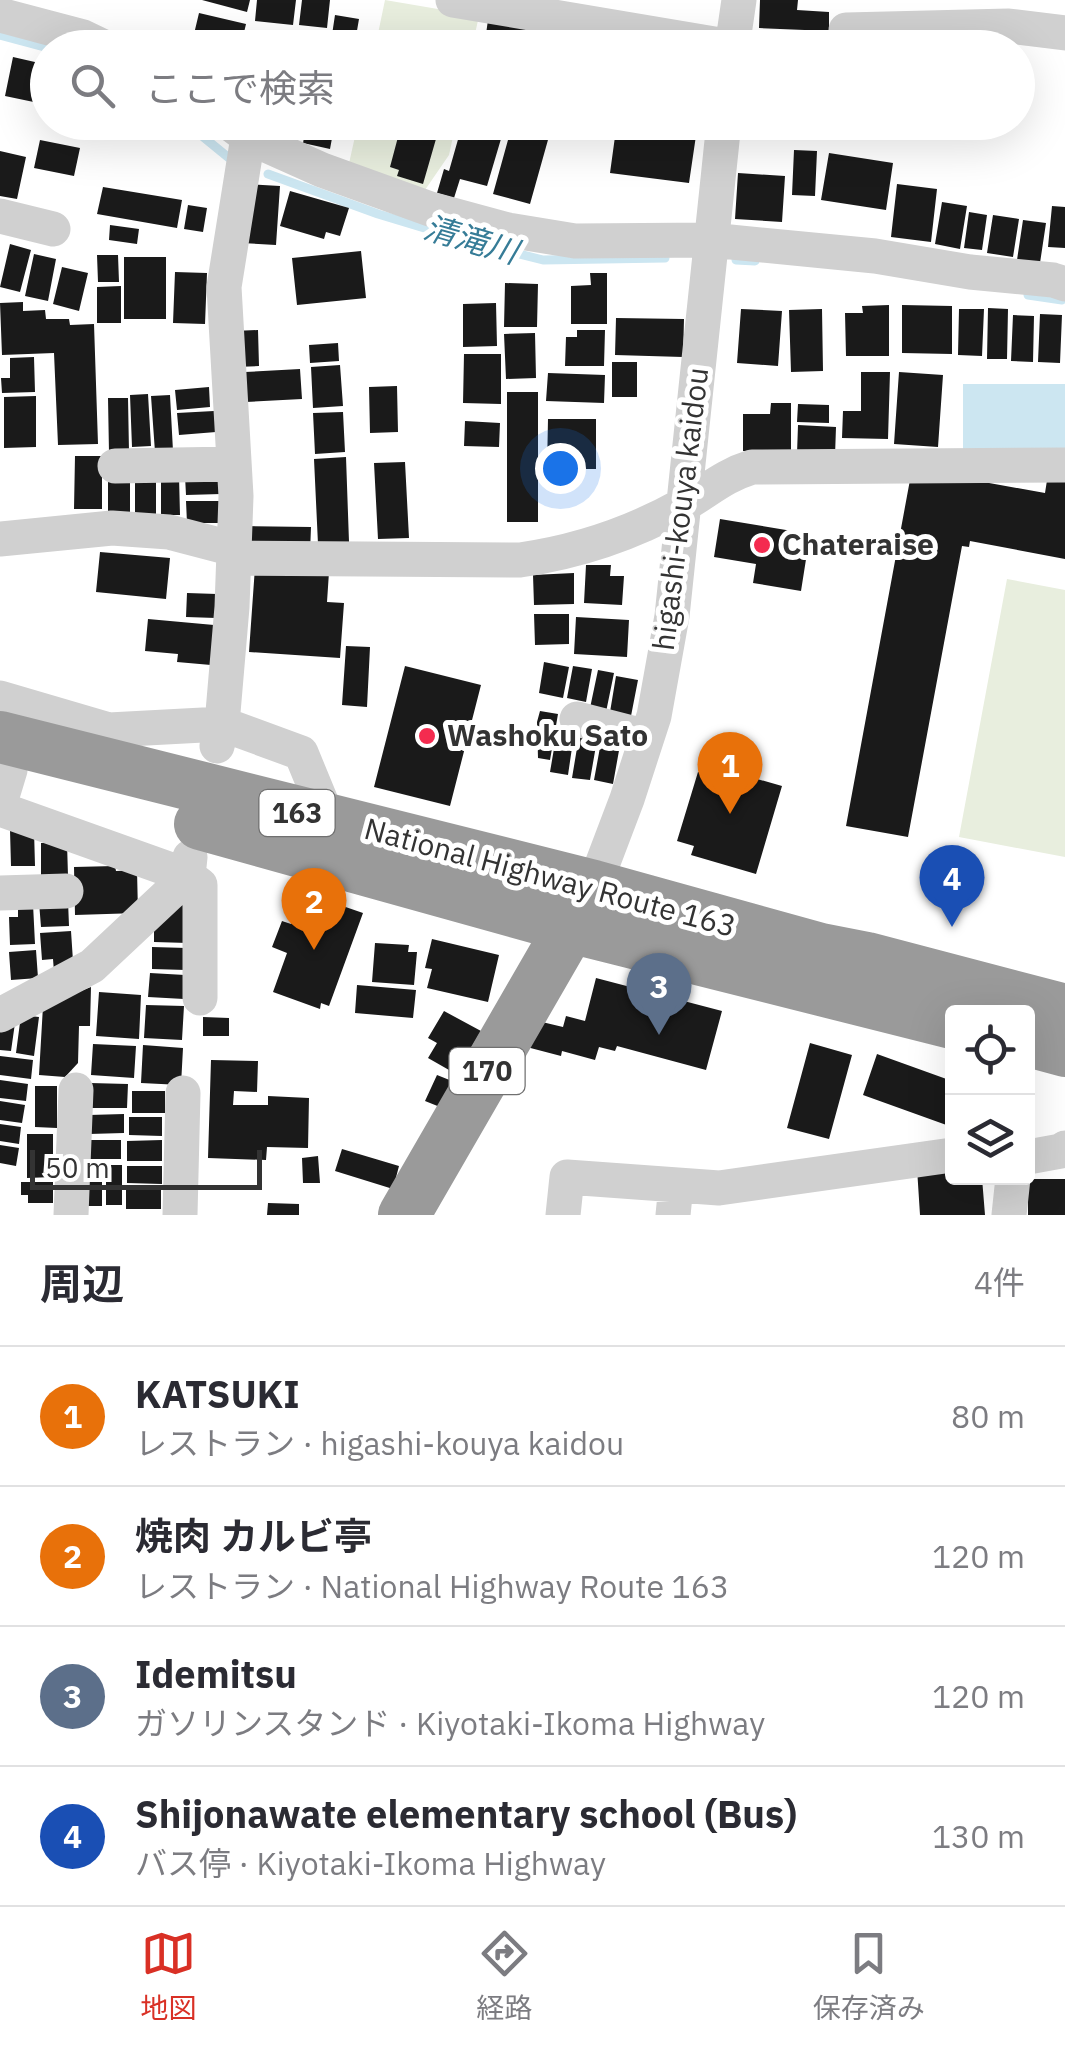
<!DOCTYPE html>
<html lang="ja">
<head>
<meta charset="utf-8">
<style>
  :root { --surface:#fff; --page:#f7f7f7; --text:#2b2b33; --muted:#7c7c81; --line:#e1e1e2; --accent:#d93025 }
  body { margin:0; font-family:"IBM Plex Sans","Noto Sans JP",sans-serif; background:var(--page); color:var(--text) }
  .controls { position:absolute; right:30px; bottom:30px; display:grid; overflow:hidden; border-radius:10px; box-shadow:0 10px 40px #0002 }
  .controls button { width:90px; height:90px; display:grid; place-items:center; padding:0; border:0; border-bottom:2px solid var(--line); background:var(--surface); color:var(--text); font:50px sans-serif }
  .scale { position:absolute; left:30px; bottom:25px; width:232px; box-sizing:border-box; padding-left:10px; border:5px solid #333; border-top:0; font-size:28px; line-height:35px; white-space:nowrap; color:#333; -webkit-text-stroke:8px #fff; paint-order:stroke }
  .you { position:absolute; left:560px; top:468px; width:35px; height:35px; margin:-25px; border:8px solid #fff; border-radius:50%; background:#1a73e8; box-shadow:0 0 0 15px #1a73e833 }
  .badge { display:grid; place-items:center; width:65px; height:65px; border-radius:50%; background:var(--accent); color:#fff; font-size:32px; font-weight:700 }
  .pin { position:absolute; translate:-50% -82px; filter:drop-shadow(0 2px 5px #0008) }
  .pin::after { content:''; position:absolute; top:52px; width:35px; height:30px; background:inherit; clip-path:polygon(0 0,100% 0,50% 100%) }
  .list { margin:0; padding:0; list-style:none }
  h2 { display:flex; justify-content:space-between; align-items:center; height:130px; margin:0; padding:0 40px; font-size:42px }
  h2 small { font-size:32px; font-weight:400; color:var(--muted) }
  .list li { display:grid; grid-template-columns:65px 1fr auto; gap:30px; align-items:center; box-sizing:border-box; height:140px; padding:0 40px; border-top:2px solid var(--line) }
  .list b { display:block; font-size:38px; white-space:nowrap }
  .list p { margin:0; font-size:32px; white-space:nowrap; color:var(--muted) }
  .list em { font-size:32px; font-style:normal; color:var(--muted) }
  .icon { flex:none; width:55px; height:55px; fill:none; stroke:currentColor; stroke-width:2; stroke-linecap:round; stroke-linejoin:round }
  .map { position:relative; flex:none; width:1065px; height:1215px; overflow:hidden }
  .search { position:absolute; background:var(--surface); box-shadow:0 10px 40px #0002; left:30px; right:30px; top:30px; height:110px; display:flex; align-items:center; gap:25px; box-sizing:border-box; padding:0 35px; border-radius:55px; color:var(--muted); font-size:38px }
  .sheet { height:690px; background:var(--surface) }
  nav { display:flex; justify-content:space-around; align-items:center; box-sizing:border-box; height:140px; border-top:2px solid var(--line); background:var(--surface); font-size:28px; color:var(--muted) }
  nav a { display:grid; justify-items:center; gap:5px }
  nav .on { color:var(--accent) }
  .map>svg:first-child { display:block }
</style>
</head>
<body>
<div class="map">
<svg width="1065" height="1215" viewBox="0 0 1065 1215">
  <rect width="100%" height="100%" fill="#fff"/>
  <path fill="#e8eede" d="M385,0L479,16L472,47L375,48Z
    M358,123H456L449,155L425,190L348,168Z
    M1007,579L1065,590V857L959,837Z"/>
  <path fill="#cce6f1" d="M963,384H1065V448L963,449Z"/>
  <g fill="none" stroke-linecap="round" stroke-linejoin="round">
    <path stroke="#cce6f1" stroke-width="9" d="M0,35L48,48
      M185,122L229,158
      M268,174L378,214L464,240L543,260L665,258
      M736,260L755,261
      M1028,295L1062,300"/>
  </g>
  <path fill="#1a1a1a" d="M202,0H250L247,12Z
    M257,0H296L293,25L255,21Z
    M302,0H330L327,28L299,25Z
    M760,0H798L797,10L829,12V31L759,28Z
    M199,13L246,24L241,45L194,34Z
    M335,15L359,19L354,48H330Z
    M488,20L587,34L585,48H484Z
    M275,31L304,48H266Z
    M751,38L847,42L846,48H751Z
    M13,57L48,65V105L5,96Z
    M307,122H335L330,149L303,143Z
    M402,122L438,132L423,184L397,176L399,170L390,167Z
    M463,122H506L487,186L460,179L454,198L437,193L444,169L449,171Z
    M513,122H553L530,204L493,194Z
    M617,122H698L689,183L610,173Z
    M40,140L80,148L74,176L34,168Z
    M794,150L817,151L815,196L792,195Z
    M0,151L26,157L17,199L0,196Z
    M829,153L893,163L886,210L821,200Z
    M738,173L785,176L782,222L735,219Z
    M244,184L280,186L276,245L241,243Z
    M897,184L937,189L931,242L891,237Z
    M103,187L182,200L177,228L97,214Z
    M290,191L349,208L340,236L326,232L324,239L280,226Z
    M942,202L967,206L960,249L935,244Z
    M188,205L207,208L203,232L184,229Z
    M1052,206L1065,207V248L1048,247Z
    M969,212L987,215L982,250L964,248Z
    M993,215L1019,219L1013,257L987,253Z
    M1023,220L1046,223L1040,263L1017,260Z
    M110,225L139,229L137,244L109,240Z
    M10,244L31,250L20,292L0,287Z
    M361,251L366,298L297,305L292,258Z
    M34,254L56,259L48,301L25,296Z
    M97,255H118L119,282H98Z
    M124,257H166V319H124Z
    M62,267L88,273L79,311L53,304Z
    M175,272L207,273L205,324L173,323Z
    M590,273H607V324H571V286L591,285Z
    M505,283L538,284L537,327H504Z
    M121,286V323H97V287Z
    M23,302V311L45,310L46,319H69L70,325L94,324L98,444L58,445L54,353L2,355L0,303Z
    M496,303L497,346L463,347V304Z
    M889,305V356H846L845,313H863L862,306Z
    M902,305L952,306V354L902,353Z
    M988,308L1008,309L1007,359H987Z
    M741,309L782,311L778,366L737,363Z
    M822,309L823,371L791,372L789,310Z
    M959,309H984L982,356L958,355Z
    M1040,314L1062,315L1060,363L1038,362Z
    M1013,315L1034,316L1033,362L1011,361Z
    M616,318L684,319L683,357L615,355Z
    M258,330L259,366L235,367L234,331Z
    M577,330H605L604,366H565L566,337H577Z
    M535,333L536,378L506,379L504,334Z
    M338,343L339,361L310,363L309,345Z
    M464,354H501V404L463,403Z
    M34,357L35,392L2,393L1,378H10V358Z
    M612,362H637V397H612Z
    M340,365L343,406L313,408L311,367Z
    M300,369L302,399L246,402L245,372Z
    M861,372H890L888,439L842,438L843,411H861Z
    M899,372L943,375L938,447L894,444Z
    M548,373L605,375L604,403L546,401Z
    M397,386L398,432L370,433L369,387Z
    M209,387L210,407L177,410L175,390Z
    M507,392H538V522H507Z
    M148,394L151,446L132,447L130,395Z
    M170,395L173,451L155,452L151,396Z
    M36,396V447L4,448V397Z
    M108,398H128L129,452L109,453Z
    M771,403H791V452L743,451V414H770Z
    M798,404L829,405V423L797,422Z
    M214,411L216,432L179,435L177,413Z
    M343,412L345,452L315,454L313,413Z
    M548,419H596V469H547Z
    M465,421L500,423L499,447L464,446Z
    M798,425L836,427L835,456L797,454Z
    M75,456H102V509H74Z
    M346,457L349,542L318,544L314,459Z
    M405,462L409,538L378,539L374,463Z
    M912,469L1045,493L1048,474L1065,477V559L970,541L969,547L962,546L908,837L846,826Z
    M220,474L221,494L186,495L185,476Z
    M135,475H156V514H135Z
    M161,476H179L180,515H161Z
    M108,478H130V516H108Z
    M186,501H220V523H187Z
    M720,519L810,534L801,591L753,583L756,564L714,557Z
    M245,526L311,527L310,553L245,552Z
    M100,552L170,558L166,599L96,592Z
    M586,565H611L610,576H624L622,605L584,603Z
    M255,567L329,572L327,602L344,603L340,658L249,652Z
    M574,573V604L534,605L533,575Z
    M187,593L217,594L216,618L186,617Z
    M534,614H569V644L535,645Z
    M576,617L629,620L627,657L574,654Z
    M148,619L214,625L211,665L177,662L178,654L145,651Z
    M346,646L370,647L367,707L342,705Z
    M544,662L569,667L563,698L539,693Z
    M405,666L481,685L450,806L374,787Z
    M573,666L592,669L586,702L567,698Z
    M598,670L614,673L606,712L590,708Z
    M616,676L638,680L631,716L610,712Z
    M540,711L558,714L550,760L538,758L537,722Z
    M557,731L574,734L568,775L550,772Z
    M579,736L597,740L590,780L572,778Z
    M601,742L620,745L613,784L594,780Z
    M729,771L782,786L756,874L691,855L694,846L677,841L698,772L727,780Z
    M10,830H34L35,866H11Z
    M41,843H67L68,876L41,877Z
    M115,866L116,871L137,870L138,913L75,915L74,867Z
    M302,892L363,913L329,1006L321,1003L320,1009L273,992L287,953L272,947L282,921L291,924Z
    M188,898V943L154,942V919Z
    M68,901L69,926L41,927L39,902Z
    M18,904H33L35,944L10,945L9,917H18Z
    M71,931L73,961L54,972L53,959L42,960L40,933Z
    M432,939L499,955L488,1002L427,988L432,969L425,968Z
    M375,943L409,945L408,952H417L414,985L372,982Z
    M152,947L187,948L186,970L152,969Z
    M36,950L38,978L11,980L9,952Z
    M150,973L185,975L184,999L148,997Z
    M596,978L722,1011L706,1070L617,1046L615,1051L599,1047L595,1060L562,1051L561,1056L519,1045L542,1022L563,1027L566,1016L585,1021Z
    M357,985L416,990L413,1018L355,1013Z
    M91,987L90,1026H79L78,1063L65,1077L39,1075L43,1006Z
    M99,992L141,995L139,1039L96,1036Z
    M146,1005L184,1006L182,1040L144,1038Z
    M444,1011L481,1031L456,1074L428,1058L437,1043L428,1038Z
    M21,1015L39,1017L34,1056L16,1053Z
    M203,1017L229,1018V1036H203Z
    M15,1023L11,1051L0,1050V1027Z
    M810,1043L852,1055L829,1139L787,1128Z
    M93,1044L136,1046L134,1078L91,1075Z
    M143,1045L183,1048L181,1085L141,1083Z
    M877,1054L952,1081V1127L863,1095Z
    M0,1056L33,1060L31,1079L0,1075Z
    M211,1060L258,1061L257,1092L234,1091L233,1105H268V1096L309,1098L308,1148L267,1147L266,1160L208,1158Z
    M437,1075L457,1083L445,1109L425,1101Z
    M0,1080L28,1084L26,1101L0,1098Z
    M90,1083L128,1084L127,1108H90Z
    M35,1086H57V1128L35,1127Z
    M132,1091H165V1113H132Z
    M0,1101L25,1105L22,1123L0,1120Z
    M124,1114V1133L89,1134V1115Z
    M129,1117H162V1136L129,1135Z
    M0,1124L21,1127L19,1144L0,1141Z
    M27,1134H53V1177L27,1178Z
    M87,1140H121V1159H87Z
    M162,1140V1161H127V1141Z
    M0,1145L19,1148L16,1166L0,1163Z
    M342,1149L399,1166L393,1189L335,1171Z
    M318,1156L320,1183H303L302,1158Z
    M84,1164H102V1206H84Z
    M106,1165H122V1205H106Z
    M952,1165V1178H982L985,1215H920L917,1168Z
    M127,1166H162V1184L127,1183Z
    M1028,1179H1065V1215H1028Z
    M21,1182H53V1203H28V1195H21Z
    M126,1189H161V1209H126Z
    M268,1203L299,1204V1215H267Z"/>
  <g fill="none" stroke-linecap="round" stroke-linejoin="round">
    <path stroke="#d0d0d0" stroke-width="35" d="M453,0L732,47
      M0,15L83,37L106,48
      M846,30L1009,26L1065,33
      M732,48L739,0
      M228,122L248,137L322,170L430,209L508,230L575,241L710,240L875,256L970,272L1053,280L1065,284
      M248,137L224,287L236,496L232,607L222,724L301,753L329,821
      M0,216L53,229
      M115,466L234,464
      M0,539L112,528L169,532L234,549
      M234,558L520,560C576,552 633,533 683,505C708,491 723,476 752,467L1065,465
      M0,698L109,730L222,724L217,746
      M577,719L647,737
      M0,803L10,770
      M0,809L188,876L92,966L0,1015
      M190,857L188,876L200,885V998
      M594,886L627,799L654,716L672,616L724,122
      M0,893L66,891
      M1028,1157L1061,1151L1065,1148
      M71,1215L76,1090
      M180,1215L183,1093
      M563,1215L567,1177L719,1188L952,1155
      M673,1215L676,1185
      M1009,1215L1013,1178"/>
    <path stroke="#9a9a9a" stroke-width="52" d="M0,737L594,886L821,949L867,958L1065,1010
      M200,824L570,927L952,1023
      M1028,1041L1065,1051
      M404,1215L586,900"/>
  </g>
  <g fill="#f42b4f" stroke="#fff" stroke-width="4">
    <circle cx="762" cy="545" r="10"/>
    <circle cx="427" cy="736" r="10"/>
  </g>
  <g text-anchor="middle" stroke-width="10" stroke-linejoin="round" paint-order="stroke">
    <g fill="#fff" stroke="#707070" stroke-width="2.5">
      <rect x="259.5" y="790" width="75" height="46" rx="8"/>
      <rect x="449.5" y="1048" width="75" height="46" rx="8"/>
    </g>
    <g font-size="28" font-weight="bold" fill="#333">
      <text x="297" y="823">163</text>
      <text x="487" y="1081">170</text>
    </g>
    <g font-size="30" fill="#333" stroke="#fff">
      <text transform="translate(681 509) rotate(-83)" y="10">higashi-kouya kaidou</text>
      <text transform="translate(550 878) rotate(15)" y="10">National Highway Route 163</text>
    </g>
    <g font-size="30" font-weight="bold" fill="#333" stroke="#fff" text-anchor="start">
      <text x="782" y="555">Chateraise</text>
      <text x="447" y="746">Washoku Sato</text>
    </g>
    <g font-size="32" font-style="italic" fill="#367c97" stroke="#fff">
      <text transform="translate(471 240) rotate(16)" y="11">清滝川</text>
    </g>
  </g>
</svg>
<div class="controls">
<button><svg class="icon" aria-label="locate" viewBox="0 0 24 24"><circle cx="12" cy="12" r="6"/><path d="M12 2v4M12 18v4M2 12h4M18 12h4"/></svg></button>
<button><svg class="icon" aria-label="layers" viewBox="0 0 24 24"><path d="M12 4l9 5-9 5-9-5zM3 14l9 5 9-5"/></svg></button>
</div>
<div class="scale">50 m</div>
<div class="you"></div>
<div class="pin badge" style="left:730px;top:814px;background:#e8710a">1</div>
<div class="pin badge" style="left:314px;top:950px;background:#e8710a">2</div>
<div class="pin badge" style="left:659px;top:1035px;background:#5c6f8a">3</div>
<div class="pin badge" style="left:952px;top:927px;background:#1a4fb4">4</div>
<div class="search"><svg class="icon" aria-label="search" viewBox="0 0 24 24"><circle cx="10" cy="10" r="6"/><path d="M15 15l6 6"/></svg>ここで検索</div>
</div>
<section class="sheet">
<h2>周辺<small>4件</small></h2>
<ul class="list">
<li><span class="badge" style="background:#e8710a">1</span><div><b>KATSUKI</b><p>レストラン · higashi-kouya kaidou</p></div><em>80 m</em></li>
<li><span class="badge" style="background:#e8710a">2</span><div><b>焼肉 カルビ亭</b><p>レストラン · National Highway Route 163</p></div><em>120 m</em></li>
<li><span class="badge" style="background:#5c6f8a">3</span><div><b>Idemitsu</b><p>ガソリンスタンド · Kiyotaki-Ikoma Highway</p></div><em>120 m</em></li>
<li><span class="badge" style="background:#1a4fb4">4</span><div><b>Shijonawate elementary school (Bus)</b><p>バス停 · Kiyotaki-Ikoma Highway</p></div><em>130 m</em></li>
</ul>
</section>
<nav>
<a class="on"><svg class="icon" aria-label="map" viewBox="0 0 24 24"><path d="M3 6l6-2 6 2 6-2v14l-6 2-6-2-6 2zM9 4v14M15 6v14"/></svg>地図</a>
<a><svg class="icon" aria-label="directions" viewBox="0 0 24 24"><path d="M12 3l9 9-9 9-9-9zM9 14v-3h6M13 9l2 2-2 2"/></svg>経路</a>
<a><svg class="icon" aria-label="saved" viewBox="0 0 24 24"><path d="M7 4h10v16l-5-4-5 4z"/></svg>保存済み</a>
</nav>
</body>
</html>
